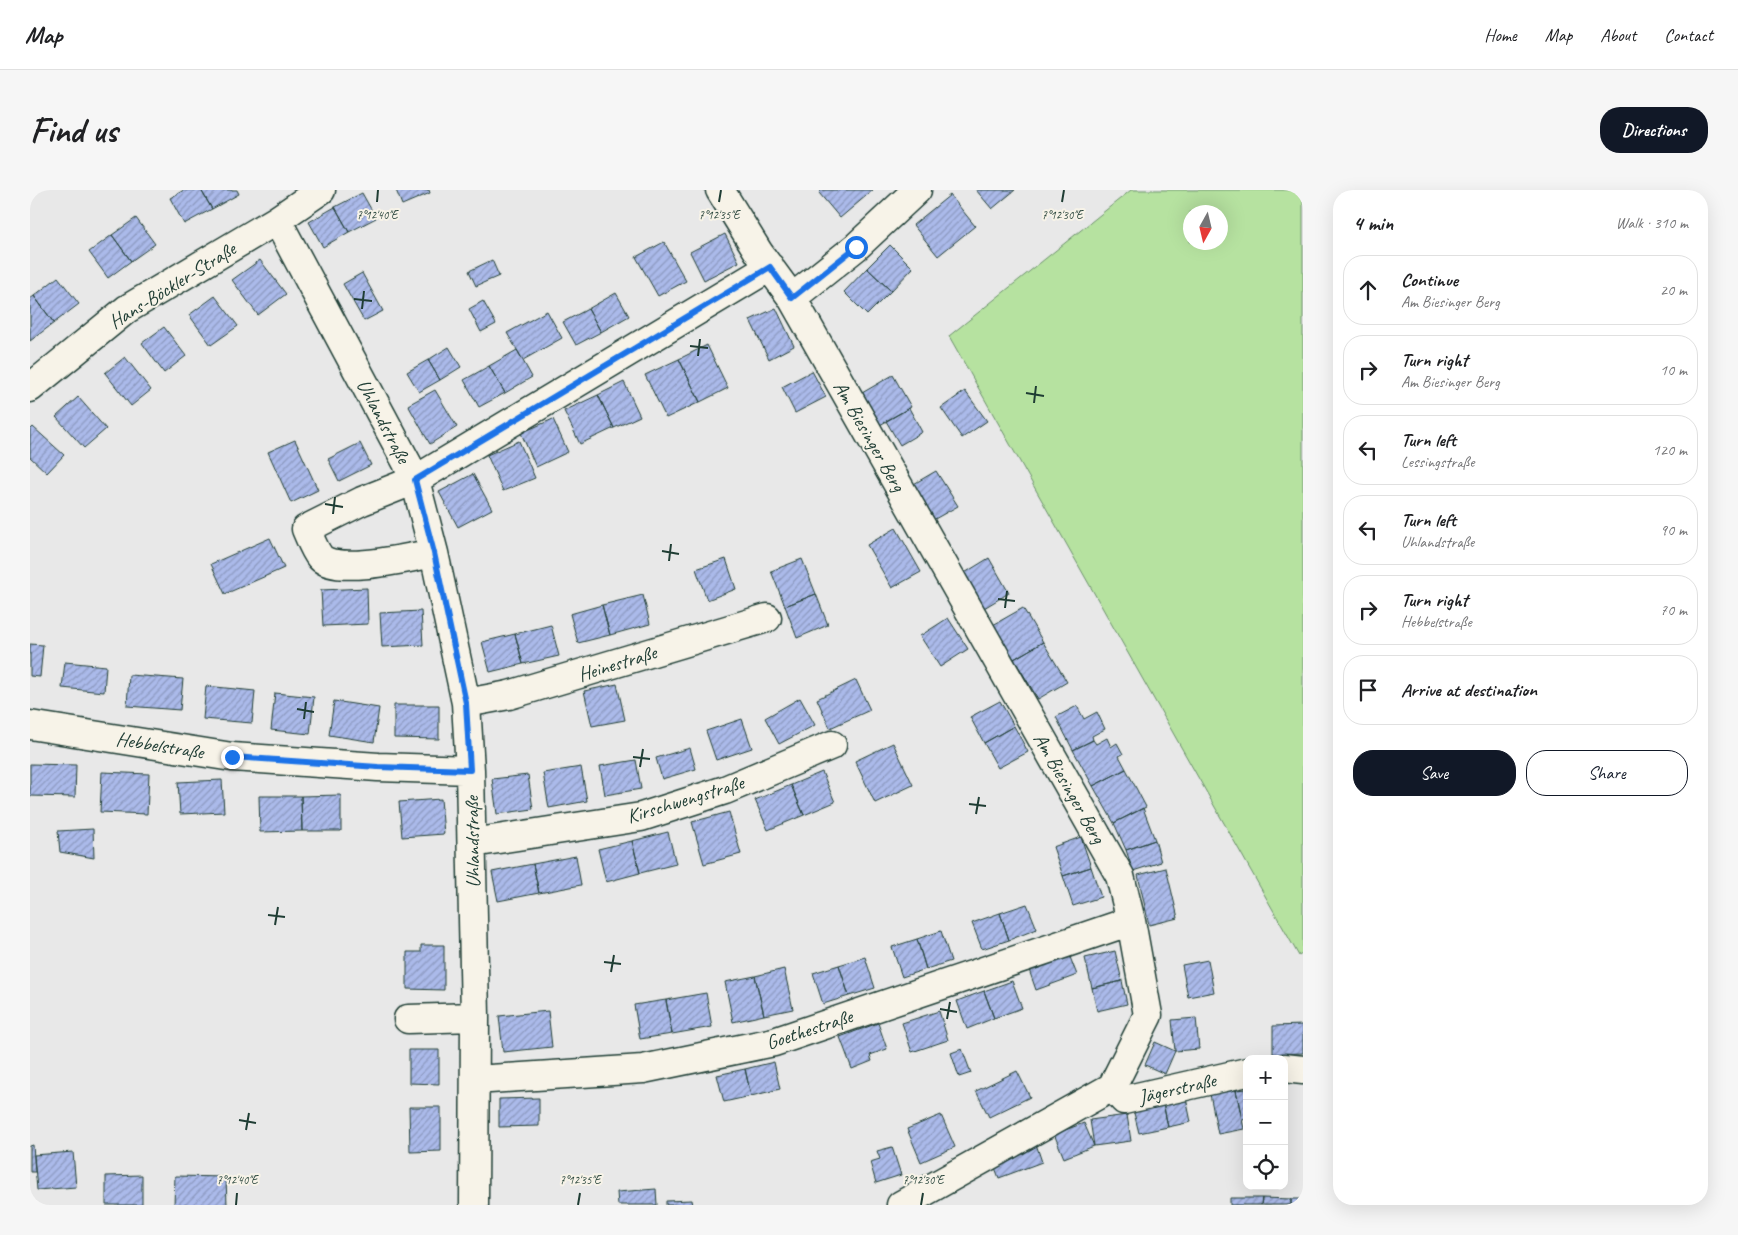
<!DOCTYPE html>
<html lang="en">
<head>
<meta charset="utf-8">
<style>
  :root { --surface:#fff; --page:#f6f6f6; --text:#202124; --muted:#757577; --line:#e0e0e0; --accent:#111827 }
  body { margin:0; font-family:Caveat,sans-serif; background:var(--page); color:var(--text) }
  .controls { position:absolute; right:15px; bottom:15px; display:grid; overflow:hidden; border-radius:10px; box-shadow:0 5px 20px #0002 }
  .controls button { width:45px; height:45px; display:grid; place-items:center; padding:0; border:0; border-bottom:1px solid var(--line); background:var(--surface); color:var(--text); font:25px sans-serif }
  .compass { position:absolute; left:1153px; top:15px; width:45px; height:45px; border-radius:50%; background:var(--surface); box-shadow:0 5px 20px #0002; rotate:188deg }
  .stop { position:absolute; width:15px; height:15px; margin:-11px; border:4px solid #1a73e8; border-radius:50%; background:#fff }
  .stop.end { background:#1a73e8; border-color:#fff; box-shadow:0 1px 5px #0008 }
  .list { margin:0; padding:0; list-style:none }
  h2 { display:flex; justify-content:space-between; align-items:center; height:65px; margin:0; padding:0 20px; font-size:21px }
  h2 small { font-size:16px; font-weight:400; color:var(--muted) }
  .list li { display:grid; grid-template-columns:32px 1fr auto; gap:15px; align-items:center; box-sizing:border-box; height:70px; margin:0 10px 10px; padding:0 10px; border:1px solid var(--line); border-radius:20px }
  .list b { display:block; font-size:19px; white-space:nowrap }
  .list p { margin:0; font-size:16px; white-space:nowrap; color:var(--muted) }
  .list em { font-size:16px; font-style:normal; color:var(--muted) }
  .actions { display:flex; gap:10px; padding:15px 20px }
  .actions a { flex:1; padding:11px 0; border:1px solid var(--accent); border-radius:20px; text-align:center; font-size:18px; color:var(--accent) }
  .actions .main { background:var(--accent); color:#fff }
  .icon { flex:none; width:28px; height:28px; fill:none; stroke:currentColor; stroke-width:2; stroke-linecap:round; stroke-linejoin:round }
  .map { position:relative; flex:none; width:1273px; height:1015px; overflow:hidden; border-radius:20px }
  header { display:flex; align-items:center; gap:30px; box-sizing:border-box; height:70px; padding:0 25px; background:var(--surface); border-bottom:1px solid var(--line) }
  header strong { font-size:24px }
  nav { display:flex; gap:28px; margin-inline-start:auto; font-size:18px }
  .intro { display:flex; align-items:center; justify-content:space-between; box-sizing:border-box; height:120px; padding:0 30px }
  h1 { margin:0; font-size:35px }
  .button { padding:12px 22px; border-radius:20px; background:var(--accent); color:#fff; font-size:18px; font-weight:700 }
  main { display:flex; gap:30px; padding:0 30px }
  aside { flex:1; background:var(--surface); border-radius:20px; box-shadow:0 5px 20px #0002 }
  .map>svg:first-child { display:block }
</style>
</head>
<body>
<header>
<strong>Map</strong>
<nav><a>Home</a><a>Map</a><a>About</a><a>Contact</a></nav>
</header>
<div class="intro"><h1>Find us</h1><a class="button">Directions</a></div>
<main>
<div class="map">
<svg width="1273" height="1015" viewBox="0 0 1273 1015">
  <defs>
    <pattern id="building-hatch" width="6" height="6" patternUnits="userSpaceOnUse" patternTransform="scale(1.25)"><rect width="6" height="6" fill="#abbaea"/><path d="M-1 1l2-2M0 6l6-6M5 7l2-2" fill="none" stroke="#8b98be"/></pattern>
  </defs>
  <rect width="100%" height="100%" fill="#e8e8e8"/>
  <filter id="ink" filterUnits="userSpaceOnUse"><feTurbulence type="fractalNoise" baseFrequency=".02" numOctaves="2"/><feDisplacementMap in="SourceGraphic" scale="10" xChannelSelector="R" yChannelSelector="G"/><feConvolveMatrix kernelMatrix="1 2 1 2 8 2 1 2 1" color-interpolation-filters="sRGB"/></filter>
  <g filter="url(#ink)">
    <path fill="#b6e2a0" stroke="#6a906a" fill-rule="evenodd" d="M1101,0H1273V763L1269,766L919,146ZM1160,22H1190V52H1160Z"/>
    <path fill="url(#building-hatch)" stroke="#1f3d34" d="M154,0H171L182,19L154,34L140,8Z
      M171,0H207L209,4L182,19Z
      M366,0H399L400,3L372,15Z
      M792,0H843L810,28L789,3Z
      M946,0H985L962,19Z
      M332,3L346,28L319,42L305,17Z
      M920,5L945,36L908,66L883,35Z
      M305,17L319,42L293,57L279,32Z
      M106,28L125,54L101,71L82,45Z
      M695,44L709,72L674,90L660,62Z
      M82,45L101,71L78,88L59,62Z
      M634,52L656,91L628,106L606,67Z
      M860,55L883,78L861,101L837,78Z
      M230,70L256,104L228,125L202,90Z
      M462,70L469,86L446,96L439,81Z
      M837,78L861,101L837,125L814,102Z
      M332,83L353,121L334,131L313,94Z
      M28,87L49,114L24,133L4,106Z
      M586,103L599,126L571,142L558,119Z
      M4,106L24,133L0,151V109Z
      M185,106L208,136L181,155L159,125Z
      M453,111L466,134L451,142L439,119Z
      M746,118L764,156L739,169L720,130Z
      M558,119L571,142L546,155L533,132Z
      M517,121L532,148L493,170L477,143Z
      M134,137L156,166L134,183L112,153Z
      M677,155L698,198L670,212L649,169Z
      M419,157L431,177L410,190L398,170Z
      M487,160L502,187L475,203L459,176Z
      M95,167L121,200L101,216L75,183Z
      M649,169L670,212L636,228L615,185Z
      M398,170L410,190L389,202L377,182Z
      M459,176L475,203L449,217L434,190Z
      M782,181L796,207L765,223L752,197Z
      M863,185L881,217L850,235L832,203Z
      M594,192L610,226L584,238L568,205Z
      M405,200L427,237L400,254L378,215Z
      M935,201L957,231L932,248L911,218Z
      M568,205L584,238L550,254L534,221Z
      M48,207L76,239L54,258L26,227Z
      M879,218L892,242L870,255L856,231Z
      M523,229L538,262L506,277L491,243Z
      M3,237L34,265L17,283L0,267V240Z
      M265,250L288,300L261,313L238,262Z
      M489,251L505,288L473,301L457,265Z
      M330,253L341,275L309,291L298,269Z
      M906,281L928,316L903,330L882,295Z
      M443,284L462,319L428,337L409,302Z
      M866,338L891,382L862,398L837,355Z
      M240,348L254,378L195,404L181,374Z
      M959,368L979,403L954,418L933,384Z
      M696,369L706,399L677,410L666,379Z
      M772,369L786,404L755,416L741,381Z
      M337,398L338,434L293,436L291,400Z
      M786,404L798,435L767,448L755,416Z
      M613,405L620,434L580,445L572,415Z
      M572,415L580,445L548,453L540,424Z
      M993,418L1013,452L984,469L963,435Z
      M391,421L393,455L352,457L350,423Z
      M918,428L938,459L910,477L890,446Z
      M521,435L529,466L493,474L485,444Z
      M485,444L493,474L460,482L452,452Z
      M1013,452L1037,492L1008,509L984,469Z
      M0,454L13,455L10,487L0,486Z
      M35,472L76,476L74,502L32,498Z
      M99,485L153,489L150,520L97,516Z
      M826,490L840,520L800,538L787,509Z
      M587,494L595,530L562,536L554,501Z
      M176,496L225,501L222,533L173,529Z
      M245,503L284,507L280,544L241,540Z
      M770,508L785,535L749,554L735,528Z
      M304,511L349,518L344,552L299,545Z
      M970,511L984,536L954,553L940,527Z
      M364,515H409V549L364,548Z
      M1047,516L1054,529L1067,522L1075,539L1062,546L1063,550L1043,560L1026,527Z
      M712,529L722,558L686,570L676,541Z
      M984,536L998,562L968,578L954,553Z
      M1077,548L1081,557L1087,553L1093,564L1089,566L1096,579L1063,596L1043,560L1063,550L1066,554Z
      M863,553L883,595L845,613L825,571Z
      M660,558L666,579L632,589L626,568Z
      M606,570L611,599L575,605L570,576Z
      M0,574L46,575L45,607L0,606Z
      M551,577L557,611L519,618L513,583Z
      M1096,579L1116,617L1084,633L1063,596Z
      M72,582L119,584L117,624L70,622Z
      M792,582L805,612L774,625L761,595Z
      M498,585L503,619L467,624L462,589Z
      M192,590L194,622L150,624L148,592Z
      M761,595L774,625L738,640L725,610Z
      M311,605V641H272L271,606Z
      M229,606H271L272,641L230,642Z
      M411,609L414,644L372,647L369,612Z
      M1113,618L1125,650L1096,660L1084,633Z
      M699,622L711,664L674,674L662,632Z
      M63,639L64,668L30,662L28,641Z
      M638,642L646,674L610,683L602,651Z
      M1051,647L1061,677L1033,686L1023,657Z
      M1125,650L1131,672L1103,681L1096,660Z
      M602,651L610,683L576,692L568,659Z
      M546,666L551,695L509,703L503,674Z
      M503,674L509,703L468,711L462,682Z
      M1061,677L1071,707L1043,716L1033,686Z
      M1136,678L1148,728L1119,735L1108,685Z
      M997,714L1007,739L979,750L970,723Z
      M970,723L979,750L952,759L942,733Z
      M911,741L921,771L896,779L887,749Z
      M887,749L896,779L872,787L862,757Z
      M391,755H414V800L377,799V762H391Z
      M1085,761L1092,791L1062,798L1055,768Z
      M1038,762L1047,785L1006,800L998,777Z
      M835,767L845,798L819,806L809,775Z
      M1178,770L1184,802L1158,807L1152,775Z
      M809,775L819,806L793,814L783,783Z
      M754,779L763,819L734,825L725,786Z
      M725,786L734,825L703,832L695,792Z
      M982,791L992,818L964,828L954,801Z
      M1092,791L1097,814L1067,821L1062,798Z
      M954,801L964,828L937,839L927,811Z
      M676,803L682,837L642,844L636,810Z
      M636,810L642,844L610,849L604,815Z
      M518,821L522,857L473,862L469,826Z
      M909,821L918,850L882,862L872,833Z
      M1166,828L1169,859L1145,861L1142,830Z
      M848,833L857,859L840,865L842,871L822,879L810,847Z
      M1273,835V863L1243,864V836Z
      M1125,852L1145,861L1135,884L1115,875Z
      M932,859L941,883L929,887L921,863Z
      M379,860H409V894L379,893Z
      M744,872L750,899L721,906L715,879Z
      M715,879L721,906L694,912L687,885Z
      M987,881L1000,907L959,927L946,901Z
      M1217,899V929L1212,930L1206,900Z
      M1206,900L1214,939L1188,944L1180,904Z
      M1155,903L1161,932L1138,937L1132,908Z
      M509,908V936L469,937V909Z
      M1132,908L1138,937L1109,943L1102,915Z
      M379,917H411V961L380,962Z
      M911,925L925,957L891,972L877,939Z
      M1097,925L1101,951L1064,956L1060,930Z
      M1054,933L1064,956L1034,968L1024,944Z
      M1006,954L1012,972L969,988L962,970Z
      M3,955L5,982H0V956Z
      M862,957L871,985L846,993L840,972L850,969L847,961Z
      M43,962L46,997L7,1000L4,965Z
      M112,985V1015H76V986Z
      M145,986L196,987L197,1015H144Z
      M626,999L627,1015H588L587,1002Z
      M1200,1008H1232L1231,1015H1200Z
      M1232,1008L1261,1009V1015H1231Z
      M1261,1009H1273V1015H1261Z
      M662,1010L663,1015H636V1011Z"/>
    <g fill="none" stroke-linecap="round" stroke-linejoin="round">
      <defs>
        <path id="minor" d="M690,0L729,63L762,108L1090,686L1101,731L1118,825L1082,897L871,1015
          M247,30L377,273L385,290L404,363L436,513L440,580L445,827L444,1015
          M762,108L826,57L887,0
          M0,198L97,119L247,30L291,0
          M404,363C383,367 304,385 290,367C284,360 280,348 276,339L332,311L385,290L740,77
          M436,513L479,505L737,428
          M0,535L202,567L348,577L440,580
          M442,653L611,627L695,600L802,555
          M378,829L445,827
          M1254,878L1273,880
          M445,890L613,879L744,852L1101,731
          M1082,897L1094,910L1217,882"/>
      </defs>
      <use href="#minor" stroke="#1f3d34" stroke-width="31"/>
      <use href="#minor" stroke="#f7f3e8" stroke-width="28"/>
    </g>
  </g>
  <g fill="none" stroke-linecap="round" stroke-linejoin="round" filter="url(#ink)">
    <path stroke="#1a73e8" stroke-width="6" d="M202,567L348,577L440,580L436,513L404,363L385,290L740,77L762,108L826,57"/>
  </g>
  <path fill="none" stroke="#1f3d34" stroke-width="2" d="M347,12L348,0M689,12L691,0M1032,12L1034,0M324,109L342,111M332,119L334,101M660,156L678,158M668,166L670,149M996,203L1014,206M1004,213L1006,196M295,314L313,317M303,324L305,307M632,361L649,364M639,371L641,354M968,409L985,411M975,418L977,401M267,519L284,522M274,529L276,512M603,567L620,569M610,577L613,559M939,614L956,616M946,624L949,607M238,725L255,727M245,735L248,717M574,772L591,774M581,782L584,765M910,819L927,822M917,829L920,812M209,930L226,933M216,940L219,923M206,1015L207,1003M548,1015L550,1003M891,1015L893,1003"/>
  <g text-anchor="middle" stroke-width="4" stroke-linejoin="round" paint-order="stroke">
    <g font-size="20" fill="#1f3d34" stroke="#f7f3e8">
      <text transform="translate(142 95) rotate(-32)" y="7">Hans-Böckler-Straße</text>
      <text transform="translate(354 231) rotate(62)" y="7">Uhlandstraße</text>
      <text transform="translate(840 246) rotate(60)" y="7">Am Biesinger Berg</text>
      <text transform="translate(587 473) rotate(-17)" y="7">Heinestraße</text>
      <text transform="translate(130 555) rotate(9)" y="7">Hebbelstraße</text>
      <text transform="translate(1040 598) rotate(60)" y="7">Am Biesinger Berg</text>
      <text transform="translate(655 609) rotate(-17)" y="7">Kirschwengstraße</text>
      <text transform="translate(442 652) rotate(-91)" y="7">Uhlandstraße</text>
      <text transform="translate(779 839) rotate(-18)" y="7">Goethestraße</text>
      <text transform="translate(1147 898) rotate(-13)" y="7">Jägerstraße</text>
    </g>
  </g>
  <g font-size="12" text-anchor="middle" fill="#1f3d34" stroke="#f7f3e8" stroke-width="4" stroke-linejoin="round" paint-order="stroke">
    <text x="347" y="29">7°12'40"E</text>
    <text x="689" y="29">7°12'35"E</text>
    <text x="1032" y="29">7°12'30"E</text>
    <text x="207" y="994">7°12'40"E</text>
    <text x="550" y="994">7°12'35"E</text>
    <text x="893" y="994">7°12'30"E</text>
  </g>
</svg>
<div class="controls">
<button>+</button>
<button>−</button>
<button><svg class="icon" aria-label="locate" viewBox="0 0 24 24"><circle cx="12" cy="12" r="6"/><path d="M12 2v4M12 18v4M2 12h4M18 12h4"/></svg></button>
</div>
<svg class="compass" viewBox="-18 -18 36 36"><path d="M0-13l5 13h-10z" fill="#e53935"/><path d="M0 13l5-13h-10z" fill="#757577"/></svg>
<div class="stop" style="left:826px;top:57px"></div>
<div class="stop end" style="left:202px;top:567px"></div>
</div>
<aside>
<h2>4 min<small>Walk · 310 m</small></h2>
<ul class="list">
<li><svg class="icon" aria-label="ahead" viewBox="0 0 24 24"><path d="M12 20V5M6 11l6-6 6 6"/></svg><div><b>Continue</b><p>Am Biesinger Berg</p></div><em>20 m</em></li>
<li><svg class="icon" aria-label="right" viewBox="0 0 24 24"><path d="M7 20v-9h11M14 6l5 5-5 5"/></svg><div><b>Turn right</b><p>Am Biesinger Berg</p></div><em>10 m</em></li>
<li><svg class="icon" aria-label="left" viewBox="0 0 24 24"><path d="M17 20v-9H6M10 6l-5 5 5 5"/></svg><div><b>Turn left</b><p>Lessingstraße</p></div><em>120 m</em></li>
<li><svg class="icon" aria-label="left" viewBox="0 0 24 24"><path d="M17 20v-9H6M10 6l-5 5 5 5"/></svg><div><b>Turn left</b><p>Uhlandstraße</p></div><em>90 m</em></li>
<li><svg class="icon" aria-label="right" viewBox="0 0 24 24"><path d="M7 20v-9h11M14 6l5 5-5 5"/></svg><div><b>Turn right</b><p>Hebbelstraße</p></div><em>70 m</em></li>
<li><svg class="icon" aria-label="arrive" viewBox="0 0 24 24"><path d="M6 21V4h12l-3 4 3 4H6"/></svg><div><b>Arrive at destination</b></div></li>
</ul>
<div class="actions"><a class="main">Save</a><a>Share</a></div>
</aside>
</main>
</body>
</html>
